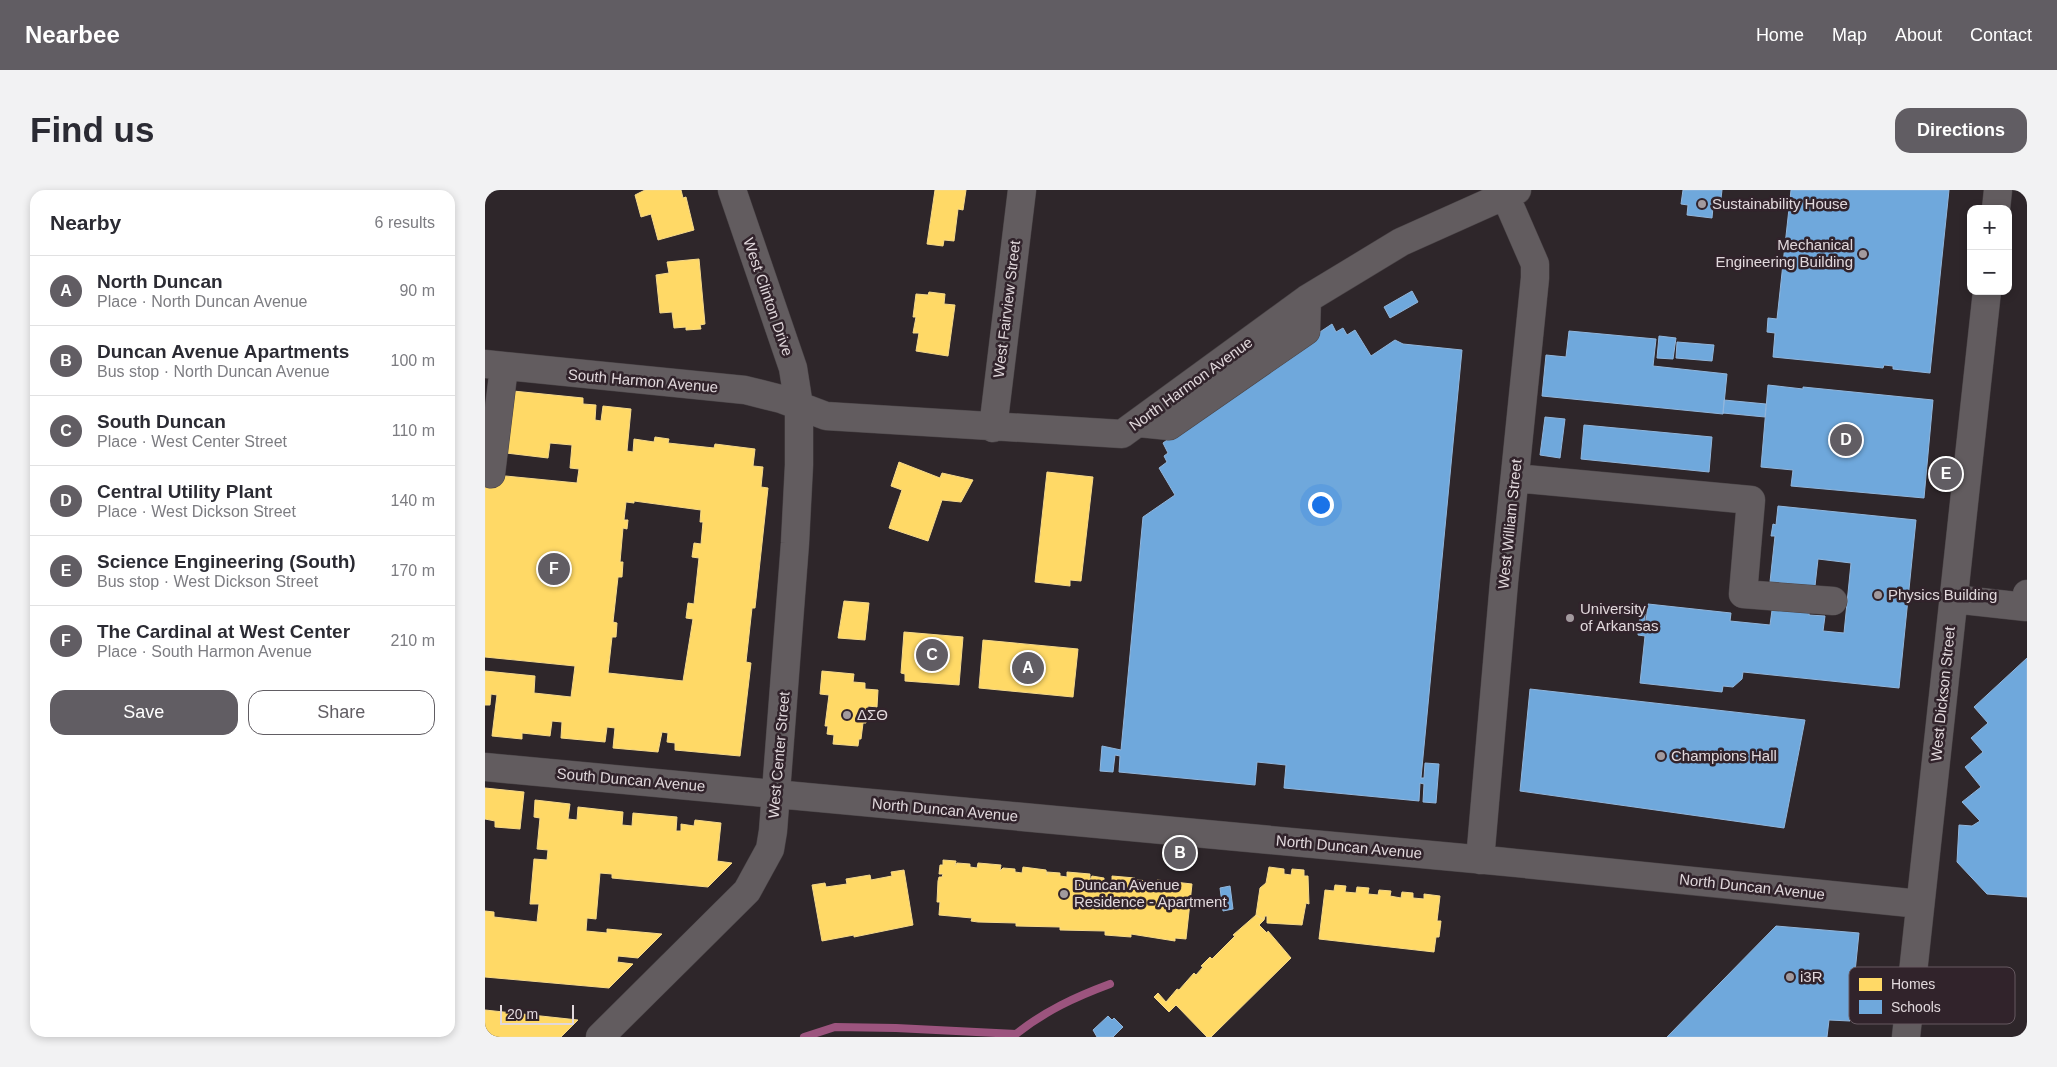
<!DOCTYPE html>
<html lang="en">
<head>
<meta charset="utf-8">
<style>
  :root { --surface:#fff; --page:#f2f2f3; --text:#2b2b33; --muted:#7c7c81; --line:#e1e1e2; --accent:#615d63 }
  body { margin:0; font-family:Arial,sans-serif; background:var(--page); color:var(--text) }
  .controls { position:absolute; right:15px; top:15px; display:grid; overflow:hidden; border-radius:10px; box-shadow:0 2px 8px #0003 }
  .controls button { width:45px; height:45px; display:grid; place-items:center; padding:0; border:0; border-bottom:1px solid var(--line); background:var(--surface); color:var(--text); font:25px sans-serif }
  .scale { position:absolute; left:15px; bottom:12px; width:74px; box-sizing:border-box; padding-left:5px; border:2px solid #e1d8dc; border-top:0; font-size:14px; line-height:18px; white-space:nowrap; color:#e1d8dc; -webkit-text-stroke:4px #31232b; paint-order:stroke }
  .you { position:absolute; left:835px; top:314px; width:18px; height:18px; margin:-12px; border:4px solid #fff; border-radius:50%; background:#1a73e8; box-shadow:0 0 0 8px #1a73e833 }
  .badge { display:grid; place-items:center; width:32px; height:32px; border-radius:50%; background:var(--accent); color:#fff; font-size:16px; font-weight:700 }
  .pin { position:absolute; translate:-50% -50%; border:2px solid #fff; box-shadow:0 1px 5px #0006 }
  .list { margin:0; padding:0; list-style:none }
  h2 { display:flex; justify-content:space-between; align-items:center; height:65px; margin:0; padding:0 20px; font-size:21px }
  h2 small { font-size:16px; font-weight:400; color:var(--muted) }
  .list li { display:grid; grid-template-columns:32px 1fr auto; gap:15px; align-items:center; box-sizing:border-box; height:70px; padding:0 20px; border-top:1px solid var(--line) }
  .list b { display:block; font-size:19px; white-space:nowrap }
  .list p { margin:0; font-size:16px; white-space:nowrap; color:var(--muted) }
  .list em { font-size:16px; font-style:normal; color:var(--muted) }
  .actions { display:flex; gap:10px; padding:15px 20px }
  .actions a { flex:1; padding:11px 0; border:1px solid var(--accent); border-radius:15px; text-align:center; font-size:18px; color:var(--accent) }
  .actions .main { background:var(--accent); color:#fff }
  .map { position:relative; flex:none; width:1542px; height:847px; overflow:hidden; border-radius:15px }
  header { display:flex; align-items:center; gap:30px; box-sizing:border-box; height:70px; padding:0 25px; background:var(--accent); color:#fff }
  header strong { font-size:24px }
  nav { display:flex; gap:28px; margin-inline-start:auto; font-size:18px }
  .intro { display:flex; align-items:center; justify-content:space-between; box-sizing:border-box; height:120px; padding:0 30px }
  h1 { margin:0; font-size:35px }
  .button { padding:12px 22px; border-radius:15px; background:var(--accent); color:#fff; font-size:18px; font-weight:700 }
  main { display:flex; gap:30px; padding:0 30px }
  aside { flex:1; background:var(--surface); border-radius:15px; box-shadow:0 2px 8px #0003 }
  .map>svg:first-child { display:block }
</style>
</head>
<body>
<header>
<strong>Nearbee</strong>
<nav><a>Home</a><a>Map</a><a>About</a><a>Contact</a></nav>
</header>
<div class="intro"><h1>Find us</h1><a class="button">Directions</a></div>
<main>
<aside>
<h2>Nearby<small>6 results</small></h2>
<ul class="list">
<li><span class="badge">A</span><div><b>North Duncan</b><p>Place · North Duncan Avenue</p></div><em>90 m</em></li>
<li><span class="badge">B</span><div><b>Duncan Avenue Apartments</b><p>Bus stop · North Duncan Avenue</p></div><em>100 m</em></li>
<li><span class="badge">C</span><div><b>South Duncan</b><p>Place · West Center Street</p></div><em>110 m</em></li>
<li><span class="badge">D</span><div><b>Central Utility Plant</b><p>Place · West Dickson Street</p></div><em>140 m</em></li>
<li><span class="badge">E</span><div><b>Science Engineering (South)</b><p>Bus stop · West Dickson Street</p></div><em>170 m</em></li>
<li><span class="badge">F</span><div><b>The Cardinal at West Center</b><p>Place · South Harmon Avenue</p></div><em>210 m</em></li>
</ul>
<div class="actions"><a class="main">Save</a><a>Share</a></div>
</aside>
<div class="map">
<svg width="1542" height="847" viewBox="0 0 1542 847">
  <rect width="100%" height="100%" fill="#2e262a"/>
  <path fill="#ffd966" stroke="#f6d989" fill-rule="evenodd" d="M160,0H196L198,8L201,7L209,40L173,50L166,24L156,27L150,5Z
    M450,0H481L478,20L473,19L469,51L459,50L458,56L442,54Z
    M214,69L220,134L215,135L216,139L201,140V137L189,138L187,122L175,123L171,85L184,83L182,72Z
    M444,102L460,104L459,114L470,115L463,166L431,161L434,143H428L431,127H428L431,104L443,105Z
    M28,201L98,208V214L111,215L110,230L116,231L118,216L146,219L142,261L148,262L149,249L169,252L170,247L184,249L183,253L229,258L230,254L270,259L268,276L278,277L276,297L283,298L270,418H267L261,472L266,473L255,566L190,560V553L182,552L183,543L177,542L173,562L128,558L130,538L122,537L120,552L76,548L77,532L67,531L65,546L37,543V549L7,546L12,505L6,504L5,515H0V481L50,486L49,503L86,507L90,476L0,467V284L92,293L94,279L85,278L87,255L65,253L63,268L21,263ZM149,311L216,320L215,332H218L216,354L209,353L207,367L214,368L209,414L203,413L201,428L208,429L198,491L123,483L127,447H131L132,433L128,432L133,387H137L138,372H135L138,338L142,339L143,330H139L141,312L149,313Z
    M414,272L455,288L457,283L488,290L476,312L457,310L443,351L404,338L417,300L406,296Z
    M562,282L608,287L596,391L585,390V396L550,392Z
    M359,411L384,413L380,450L353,448Z
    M419,442L478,447L474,495L420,491V484L416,483Z
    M498,450L593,459L588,507L494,498Z
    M337,481L369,484L368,492L380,493V499L393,500L392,517L383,516L381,533H378L376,549H374L373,556L348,554L349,545L342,544L343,536H340L344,505L335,504Z
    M0,598L39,602L35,639L10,637V631L0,629Z
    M50,610L85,614L83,629L92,630L93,617L138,622L137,635L147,636L148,623L192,627L191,641H196V634L209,636L210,630L236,633L232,671L247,673L223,697L127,688V684L115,683L111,729L102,728L101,741L122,743V739L177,744L153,768L133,766L132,772L148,774L124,798L0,787V721L9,722V727L52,732L54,714H45L49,669L62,670L63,660L52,659L55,628L49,627Z
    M458,670L471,671L470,676L472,673L485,674V677L492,678L493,673L516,675L515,681L518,678L530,679V682L537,683L538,677L561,680L562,685V682L575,683V686L582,687V682L605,684V690L607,686L619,688V691L627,692V686L650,688L649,695H652V690L664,691V695L672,696V690L707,694L701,749L690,748V751L646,744V747L620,745V741L575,740V737L531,736V733L493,732L486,731L487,728L454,725L455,712H452L453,691L454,687H457L458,684H454L455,675H458Z
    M784,677L799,679V684L806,685L807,679L819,680V686H823L824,714L821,713L817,735L782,733V726H780L779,730L771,725L775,698L781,693Z
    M419,680L428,735L369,747V745L337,751L327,695L340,693L341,697L362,694L361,689L385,685L386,690L407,686L406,682Z
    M850,695L861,696L860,702L871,703L872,697L884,698L883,704L893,705L894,700L906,701L905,706L916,708L917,702L928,703V708L939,709V704L955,706L952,731H956L954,747H951L949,762L834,749L840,700L849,701Z
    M771,725L779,730L774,735L782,743L783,741L806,768L726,847H722L691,815L684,822L669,807L673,803L681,812L692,799L694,800L709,783L711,785L718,777L716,776L725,767L727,769L750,746L748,745Z
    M0,820L93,830L76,847H0Z"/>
  <path fill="#6fa8dc" stroke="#91b6dc" d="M1198,0H1237L1235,17H1228L1227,28L1202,25L1203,15L1196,14Z
    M1306,0H1464L1445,183L1408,179V176L1399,175L1398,178L1288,167L1290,143L1282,142L1283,128L1292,129Z
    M927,101L933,112L905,128L899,117Z
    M847,134L851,142L858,138L862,145L870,140L886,166L910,150L918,154L977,160L936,588H939L940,573L954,574L951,613L938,612L939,594L935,593L934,611L799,598L801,575L772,572L770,595L634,582L635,566L630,565L628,582L615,581L617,556L636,560L658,327L690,305L674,278L682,272L679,266L683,263L678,253L782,177Z
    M1084,141L1171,149L1168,176L1242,184L1238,224L1057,206L1061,165L1081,167Z
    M1174,146L1191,148L1188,169L1172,168Z
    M1192,152L1229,155L1227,171L1191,168Z
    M1283,195L1318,199V197L1448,210L1439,308L1306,296L1308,280L1276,277Z
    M1239,210L1281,214L1280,227L1238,223Z
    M1060,227L1080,229L1075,268L1055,265Z
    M1099,235L1227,247L1224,282L1096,269Z
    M1293,316L1431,330L1414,498L1258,482L1257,489L1248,497L1238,496L1237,502L1155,493L1160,446L1153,445L1155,424H1160V440L1163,414L1246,423L1245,431L1285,435L1288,413L1325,417L1324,425L1340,426L1338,441L1359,443L1366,373L1333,369L1330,396L1285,392L1290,346H1286L1288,334L1291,335Z
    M1542,468V707L1502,704L1472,672L1474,635L1487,636L1495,631L1477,612L1496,597L1480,577L1498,562L1486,548L1503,533L1489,517Z
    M1045,499L1320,530L1299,638L1035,601Z
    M745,696L748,719L738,721L735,698Z
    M1291,736L1374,743L1365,831L1344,830L1342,847H1182Z
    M623,826L627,830L629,828L638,837L628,847H612L608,840Z"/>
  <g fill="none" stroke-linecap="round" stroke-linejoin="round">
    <path stroke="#9c547e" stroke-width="8" d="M319,847L350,837L411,838L531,844C560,821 590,807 625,794"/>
    <defs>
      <path id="minor" d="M1511,19L1513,0
        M0,174L260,200L296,209L341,226L637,244L822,109L916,52L1032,0
        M654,233L684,236L821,141L822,109
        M508,238L537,0
        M6,284L19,177
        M1030,288L1266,310L1258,404L1348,411
        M1468,409L1541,417L1542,404
        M0,577L1011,671L1435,714
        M995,670L1019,392L1050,88V74L1020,5
        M115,847L262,701L285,659L288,641L310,353L314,275V216L308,178L247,0
        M1421,847L1502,101"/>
    </defs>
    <use href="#minor" stroke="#4a4447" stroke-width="29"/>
    <use href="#minor" stroke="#625c5f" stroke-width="28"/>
  </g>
  <g fill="#a29a9e" stroke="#31232b" stroke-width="2">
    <circle cx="1217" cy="14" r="5"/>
    <circle cx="1378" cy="64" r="5"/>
    <circle cx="1393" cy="405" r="5"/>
    <circle cx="1085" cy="428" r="5"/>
    <circle cx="362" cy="525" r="5"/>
    <circle cx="1176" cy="566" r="5"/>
    <circle cx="579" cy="704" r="5"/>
    <circle cx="1305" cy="787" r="5"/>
  </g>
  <g text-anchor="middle" stroke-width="5" stroke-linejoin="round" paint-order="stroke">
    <g font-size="15" fill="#e1d8dc" stroke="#31232b" text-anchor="start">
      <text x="1227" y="19">Sustainability House</text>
      <text x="1368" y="60" text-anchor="end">Mechanical<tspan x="1368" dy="17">Engineering Building</tspan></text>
      <text x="1403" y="410">Physics Building</text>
      <text x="1095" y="424">University<tspan x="1095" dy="17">of Arkansas</tspan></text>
      <text x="372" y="530">ΔΣΘ</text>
      <text x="1186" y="571">Champions Hall</text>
      <text x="589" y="700">Duncan Avenue<tspan x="589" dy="17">Residence - Apartment</tspan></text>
      <text x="1315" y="792">i3R</text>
    </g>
    <g font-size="15" fill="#e1d8dc" stroke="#31232b">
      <text transform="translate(283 107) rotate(71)" y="5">West Clinton Drive</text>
      <text transform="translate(522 119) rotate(-83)" y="5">West Fairview Street</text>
      <text transform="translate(158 191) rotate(5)" y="5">South Harmon Avenue</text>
      <text transform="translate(706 194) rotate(-36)" y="5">North Harmon Avenue</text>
      <text transform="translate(1025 334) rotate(-84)" y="5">West William Street</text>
      <text transform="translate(1458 504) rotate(-84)" y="5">West Dickson Street</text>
      <text transform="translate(294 565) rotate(-85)" y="5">West Center Street</text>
      <text transform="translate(146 590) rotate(5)" y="5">South Duncan Avenue</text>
      <text transform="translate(460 620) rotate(5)" y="5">North Duncan Avenue</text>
      <text transform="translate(864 657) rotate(5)" y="5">North Duncan Avenue</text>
      <text transform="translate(1267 697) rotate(6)" y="5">North Duncan Avenue</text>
    </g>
  </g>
  <rect x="1364" y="777" width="166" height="57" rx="8" fill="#31232b" stroke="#665960" stroke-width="1"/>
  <rect x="1374" y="788" width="23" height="13" fill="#ffd966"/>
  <rect x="1374" y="810" width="23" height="14" fill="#6fa8dc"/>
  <g font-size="14" fill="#e1d8dc">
    <text x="1406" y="799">Homes</text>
    <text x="1406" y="822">Schools</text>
  </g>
</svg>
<div class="controls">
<button>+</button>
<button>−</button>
</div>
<div class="scale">20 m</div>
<div class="you"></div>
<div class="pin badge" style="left:543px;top:478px">A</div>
<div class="pin badge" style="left:695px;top:663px">B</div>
<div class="pin badge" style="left:447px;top:465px">C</div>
<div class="pin badge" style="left:1361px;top:250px">D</div>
<div class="pin badge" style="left:1461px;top:284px">E</div>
<div class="pin badge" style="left:69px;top:379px">F</div>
</div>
</main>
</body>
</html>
